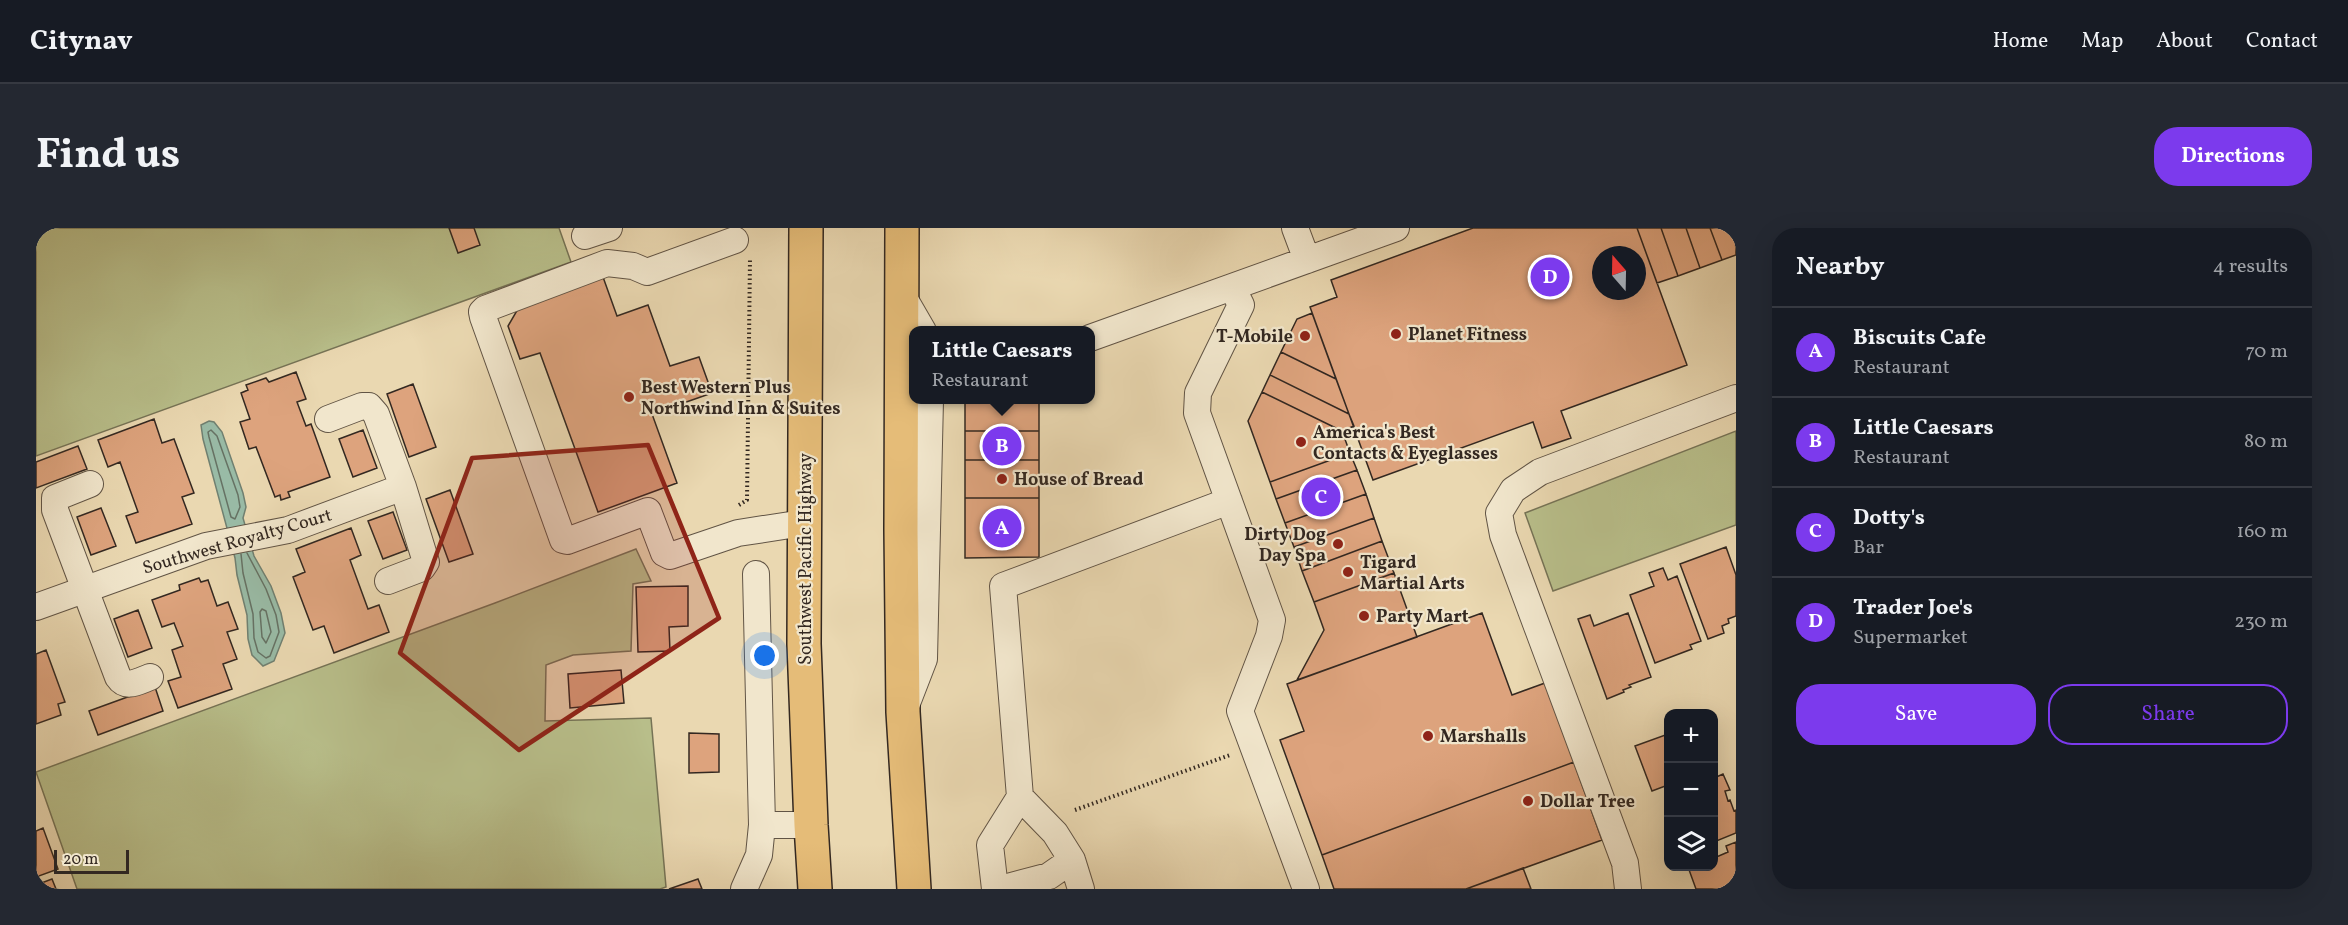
<!DOCTYPE html>
<html lang="en">
<head>
<meta charset="utf-8">
<style>
  :root { --surface:#171b24; --page:#242831; --text:#f1f3f6; --muted:#9ea1a6; --line:#363941; --accent:#7c3aed }
  body { margin:0; font-family:Vollkorn,serif; background:var(--page); color:var(--text) }
  .controls { position:absolute; right:18px; bottom:18px; display:grid; overflow:hidden; border-radius:12px; box-shadow:0 6px 24px #0002 }
  .controls button { width:54px; height:54px; display:grid; place-items:center; padding:0; border:0; border-bottom:2px solid var(--line); background:var(--surface); color:var(--text); font:30px sans-serif }
  .compass { position:absolute; left:1556px; top:18px; width:54px; height:54px; border-radius:50%; background:var(--surface); box-shadow:0 6px 24px #0002; rotate:340deg }
  .scale { position:absolute; left:18px; bottom:15px; width:75px; box-sizing:border-box; padding-left:6px; border:3px solid #332821; border-top:0; font-size:16px; line-height:21px; white-space:nowrap; color:#332821; -webkit-text-stroke:4px #f1e6cc; paint-order:stroke }
  .you { position:absolute; left:729px; top:428px; width:21px; height:21px; margin:-15px; border:4px solid #fff; border-radius:50%; background:#1a73e8; box-shadow:0 0 0 9px #1a73e833 }
  .badge { display:grid; place-items:center; width:39px; height:39px; border-radius:50%; background:var(--accent); color:#fff; font-size:20px; font-weight:700 }
  .pin { position:absolute; translate:-50% -50%; border:3px solid #fff; box-shadow:0 2px 6px #0006 }
  .popup { position:absolute; left:873px; top:98px; width:186px; height:78px; box-sizing:border-box; display:grid; place-content:center; border-radius:12px; background:var(--surface); filter:drop-shadow(0 2px 4px #0005); font-size:20px; white-space:nowrap; color:var(--muted) }
  .popup b { font-size:22px; color:var(--text) }
  .popup::after { content:''; position:absolute; left:50%; top:100%; margin-left:-12px; border:12px solid transparent; border-top-color:var(--surface) }
  .list { margin:0; padding:0; list-style:none }
  h2 { display:flex; justify-content:space-between; align-items:center; height:78px; margin:0; padding:0 24px; font-size:26px }
  h2 small { font-size:20px; font-weight:400; color:var(--muted) }
  .list li { display:grid; grid-template-columns:39px 1fr auto; gap:18px; align-items:center; box-sizing:border-box; height:90px; padding:0 24px; border-top:2px solid var(--line) }
  .list b { display:block; font-size:22px; white-space:nowrap }
  .list p { margin:0; font-size:20px; white-space:nowrap; color:var(--muted) }
  .list em { font-size:20px; font-style:normal; color:var(--muted) }
  .actions { display:flex; gap:12px; padding:18px 24px }
  .actions a { flex:1; padding:14px 0; border:2px solid var(--accent); border-radius:24px; text-align:center; font-size:21px; color:var(--accent) }
  .actions .main { background:var(--accent); color:#fff }
  .icon { flex:none; width:33px; height:33px; fill:none; stroke:currentColor; stroke-width:2; stroke-linecap:round; stroke-linejoin:round }
  .map { position:relative; flex:none; width:1700px; height:661px; overflow:hidden; border-radius:24px }
  header { display:flex; align-items:center; gap:36px; box-sizing:border-box; height:84px; padding:0 30px; background:var(--surface); border-bottom:2px solid var(--line) }
  header strong { font-size:28px }
  nav { display:flex; gap:33px; margin-inline-start:auto; font-size:21px }
  .intro { display:flex; align-items:center; justify-content:space-between; box-sizing:border-box; height:144px; padding:0 36px }
  h1 { margin:0; font-size:42px }
  .button { padding:15px 27px; border-radius:24px; background:var(--accent); color:#fff; font-size:21px; font-weight:700 }
  main { display:flex; gap:36px; padding:0 36px }
  aside { flex:1; background:var(--surface); border-radius:24px; box-shadow:0 6px 24px #0002 }
  .map>svg:first-child { display:block }
</style>
</head>
<body>
<header>
<strong>Citynav</strong>
<nav><a>Home</a><a>Map</a><a>About</a><a>Contact</a></nav>
</header>
<div class="intro"><h1>Find us</h1><a class="button">Directions</a></div>
<main>
<div class="map">
<svg width="1700" height="661" viewBox="0 0 1700 661">
  <rect width="100%" height="100%" fill="#ead8b1"/>
  <filter id="stains"><feTurbulence type="fractalNoise" baseFrequency=".00333" numOctaves="4"/><feColorMatrix values="0 0 0 0 .2 0 0 0 0 .09 0 0 0 0 .02 0 0 0 .5 -.17"/></filter>
  <radialGradient id="worn" r=".72"><stop offset=".6" stop-color="#630" stop-opacity="0"/><stop offset="1" stop-color="#630" stop-opacity=".3"/></radialGradient>
  <path fill="#b8be8a" stroke="#767356" stroke-width="1.5" d="M0,0H523L535,34L0,228Z
    M1700,203V297L1517,363L1489,285Z
    M600,321L615,353L597,356L595,423L537,427L510,437L509,493L615,490L630,659L624,661H41L0,544L459,375Z"/>
  <path fill="#99bba6" stroke="#708071" stroke-width="1.5" d="M173,193L178,194L186,204L207,265L210,279L207,290L218,328L235,358L245,385L249,405L238,433L227,438L216,427L212,411L211,387L201,347L199,330L167,211L165,197Z"/>
  <g fill="none" stroke-linecap="round" stroke-linejoin="round">
    <path stroke="#667264" stroke-width="1.5" d="M175,202L181,208L202,267L204,279L199,291L195,289L173,209L172,204Z
      M205,326L207,345L217,386L218,410L222,424L230,430L234,428L243,404L240,387L230,361L211,325
      M226,381L230,383L235,404L230,415L226,409L224,384Z"/>
  </g>
  <path fill="#dda37d" stroke="#332821" stroke-width="1.5" fill-rule="evenodd" d="M413,0H438L444,17L422,25Z
    M1437,0H1601L1651,137L1525,183L1535,210L1506,220L1497,194L1337,252L1274,79L1301,69L1295,52ZM1565,27H1601V63H1565Z
    M1601,0H1625L1642,48L1621,55Z
    M1625,0H1650L1664,40L1642,48Z
    M1650,0H1674L1686,32L1664,40Z
    M1674,0H1699L1700,27L1686,32Z
    M567,49L581,88L612,77L634,138L663,129L676,165L616,186L641,255L562,284L504,125L484,131L472,98L483,79Z
    M1276,85L1300,151L1245,124L1261,91Z
    M1245,124L1300,151L1313,186L1234,147Z
    M260,144L270,171L261,174L270,198L275,196L294,249L252,264L254,269L245,272L244,267L239,269L220,219L213,221L204,194L214,191L205,165L212,162L210,157L230,150L233,154Z
    M1234,147L1313,186L1318,198L1306,203L1226,164Z
    M377,156L400,219L373,229L351,166Z
    M1226,164L1306,203L1314,225L1234,254L1212,193Z
    M929,172H1003V203H929Z
    M118,191L126,215L138,211L158,265L146,269L156,296L100,315L90,288L102,284L84,234L72,239L62,212Z
    M327,202L341,240L317,249L303,211Z
    M929,203H1003V232H929Z
    M42,218L51,241L0,260V234Z
    M1314,225L1321,242L1240,271L1234,254Z
    M929,232H1003V270H929Z
    M1321,242L1330,266L1249,295L1240,271Z
    M414,262L437,326L413,334L390,271Z
    M1330,266L1338,290L1258,319L1249,295Z
    M929,270H1003V329L929,330Z
    M65,280L80,318L55,327L41,289Z
    M357,284L371,322L347,331L332,293Z
    M1338,290L1346,313L1266,343L1258,319Z
    M315,300L325,327L314,332L332,381L343,377L353,404L298,425L288,398L277,402L257,349L269,344L260,321Z
    M1346,313L1358,345L1278,374L1266,343Z
    M1690,319L1700,347V388L1692,391L1693,395L1686,398L1688,405L1672,411L1644,336Z
    M1627,340L1632,352L1641,348L1665,413L1654,417L1656,421L1619,435L1594,367L1618,358L1613,345Z
    M1358,345L1381,409L1261,452L1288,402L1278,374Z
    M163,350L165,354L172,352L181,378L192,374L202,401L191,404L201,431L187,436L196,461L142,480L132,453L145,449L136,422L147,418L138,395L126,399L116,372L144,362L143,357Z
    M652,358V398L633,399L634,423L602,424L600,359Z
    M102,382L116,420L92,429L78,391Z
    M1446,385L1476,467L1509,455L1538,534L1286,627L1244,512L1268,503L1251,456Z
    M1592,385L1615,449L1593,457L1595,459L1587,462L1588,464L1571,471L1542,391L1554,387L1558,398Z
    M10,422L29,474L22,476L25,487L0,496V426Z
    M585,442L588,475L534,480L532,446Z
    M119,459L127,483L62,507L53,483Z
    M653,505L683,506V544L653,545Z
    M1632,506V557L1616,563L1599,518Z
    M1538,534L1566,612L1430,661H1298L1286,627Z
    M1687,546L1694,562L1689,563L1692,573L1694,572L1698,583L1700,582V605L1678,614V550Z
    M7,600L22,641L0,649V603Z
    M1700,614V661H1660L1652,639L1678,638V630L1692,624L1690,618Z
    M1487,640L1495,661H1430Z
    M16,651L20,661H0V657Z
    M662,651L666,661H633Z"/>
  <g fill="none" stroke-linecap="round" stroke-linejoin="round">
    <defs>
      <path id="minor" d="M1259,0L1271,32
        M549,8L573,0
        M699,12L611,44L597,38L571,35L449,81L446,84L447,89L527,312L531,313L612,283L628,325L634,328L702,305L767,295
        M1196,59L1205,77L1162,165L1161,185L1236,392L1233,408L1204,483L1270,661
        M865,65L887,103
        M1054,110L1360,0
        M292,191L326,178H333L340,186L367,259L390,334L386,340L352,353
        M54,256L19,270V282L82,449C90,461 101,454 114,449
        M0,379L170,318L252,302L367,259
        M871,475L888,431L894,172
        M984,569L1019,605L1036,632
        M726,597H775
        M708,661L723,627L726,597L720,346
        M959,661L954,617L984,569L967,358L1193,273
        M964,661L1013,648L1036,632L1045,661
        M1592,661L1589,635L1467,307L1463,285L1477,262L1504,244L1700,170"/>
      <path id="highway" d="M770,0L768,416L775,597L779,661
        M866,0L865,302L867,484L878,661"/>
    </defs>
    <use href="#minor" stroke="#615445" stroke-width="28"/>
    <use href="#highway" stroke="#332821" stroke-width="36"/>
    <path stroke="#332821" stroke-width="4" stroke-dasharray="1.5 3" stroke-linecap="butt" d="M703,277L711,272L714,31
      M1039,582L1194,527"/>
    <use href="#minor" stroke="#f1e6cc" stroke-width="26"/>
    <use href="#highway" stroke="#e5bc78" stroke-width="33"/>
  </g>
  <path fill="#8f2418" fill-opacity="0.2" stroke="#8f2418" stroke-width="4.5" stroke-linejoin="round" d="M612,217L683,390L483,522L364,425L436,230Z"/>
  <g fill="#8f2418" stroke="#f1e6cc" stroke-width="2">
    <circle cx="1360" cy="106" r="6"/>
    <circle cx="1269" cy="108" r="6"/>
    <circle cx="593" cy="169" r="6"/>
    <circle cx="1265" cy="214" r="6"/>
    <circle cx="966" cy="251" r="6"/>
    <circle cx="1302" cy="316" r="6"/>
    <circle cx="1312" cy="344" r="6"/>
    <circle cx="1328" cy="388" r="6"/>
    <circle cx="1392" cy="508" r="6"/>
    <circle cx="1492" cy="573" r="6"/>
  </g>
  <g text-anchor="middle" stroke-width="4.5" stroke-linejoin="round" paint-order="stroke">
    <g font-size="18" font-weight="bold" fill="#332821" stroke="#f1e6cc" text-anchor="start">
      <text x="1372" y="112">Planet Fitness</text>
      <text x="1257" y="114" text-anchor="end">T-Mobile</text>
      <text x="605" y="165">Best Western Plus<tspan x="605" dy="21">Northwind Inn &amp; Suites</tspan></text>
      <text x="1277" y="210">America's Best<tspan x="1277" dy="21">Contacts &amp; Eyeglasses</tspan></text>
      <text x="978" y="257">House of Bread</text>
      <text x="1290" y="312" text-anchor="end">Dirty Dog<tspan x="1290" dy="21">Day Spa</tspan></text>
      <text x="1324" y="340">Tigard<tspan x="1324" dy="21">Martial Arts</tspan></text>
      <text x="1340" y="394">Party Mart</text>
      <text x="1404" y="514">Marshalls</text>
      <text x="1504" y="579">Dollar Tree</text>
    </g>
    <g font-size="18" fill="#332821" stroke="#f1e6cc">
      <text transform="translate(201 313) rotate(-16)" y="6">Southwest Royalty Court</text>
      <text transform="translate(769 331) rotate(-90)" y="6">Southwest Pacific Highway</text>
    </g>
  </g>
  <rect width="100%" height="100%" filter="url(#stains)"/>
  <rect width="100%" height="100%" fill="url(#worn)"/>
</svg>
<div class="controls">
<button>+</button>
<button>−</button>
<button><svg class="icon" aria-label="layers" viewBox="0 0 24 24"><path d="M12 4l9 5-9 5-9-5zM3 14l9 5 9-5"/></svg></button>
</div>
<svg class="compass" viewBox="-18 -18 36 36"><path d="M0-13l5 13h-10z" fill="#e53935"/><path d="M0 13l5-13h-10z" fill="#9ea1a6"/></svg>
<div class="scale">20 m</div>
<div class="you"></div>
<div class="pin badge" style="left:966px;top:300px">A</div>
<div class="pin badge" style="left:966px;top:218px">B</div>
<div class="popup"><b>Little Caesars</b>Restaurant</div>
<div class="pin badge" style="left:1285px;top:269px">C</div>
<div class="pin badge" style="left:1514px;top:49px">D</div>
</div>
<aside>
<h2>Nearby<small>4 results</small></h2>
<ul class="list">
<li><span class="badge">A</span><div><b>Biscuits Cafe</b><p>Restaurant</p></div><em>70 m</em></li>
<li><span class="badge">B</span><div><b>Little Caesars</b><p>Restaurant</p></div><em>80 m</em></li>
<li><span class="badge">C</span><div><b>Dotty's</b><p>Bar</p></div><em>160 m</em></li>
<li><span class="badge">D</span><div><b>Trader Joe's</b><p>Supermarket</p></div><em>230 m</em></li>
</ul>
<div class="actions"><a class="main">Save</a><a>Share</a></div>
</aside>
</main>
</body>
</html>
